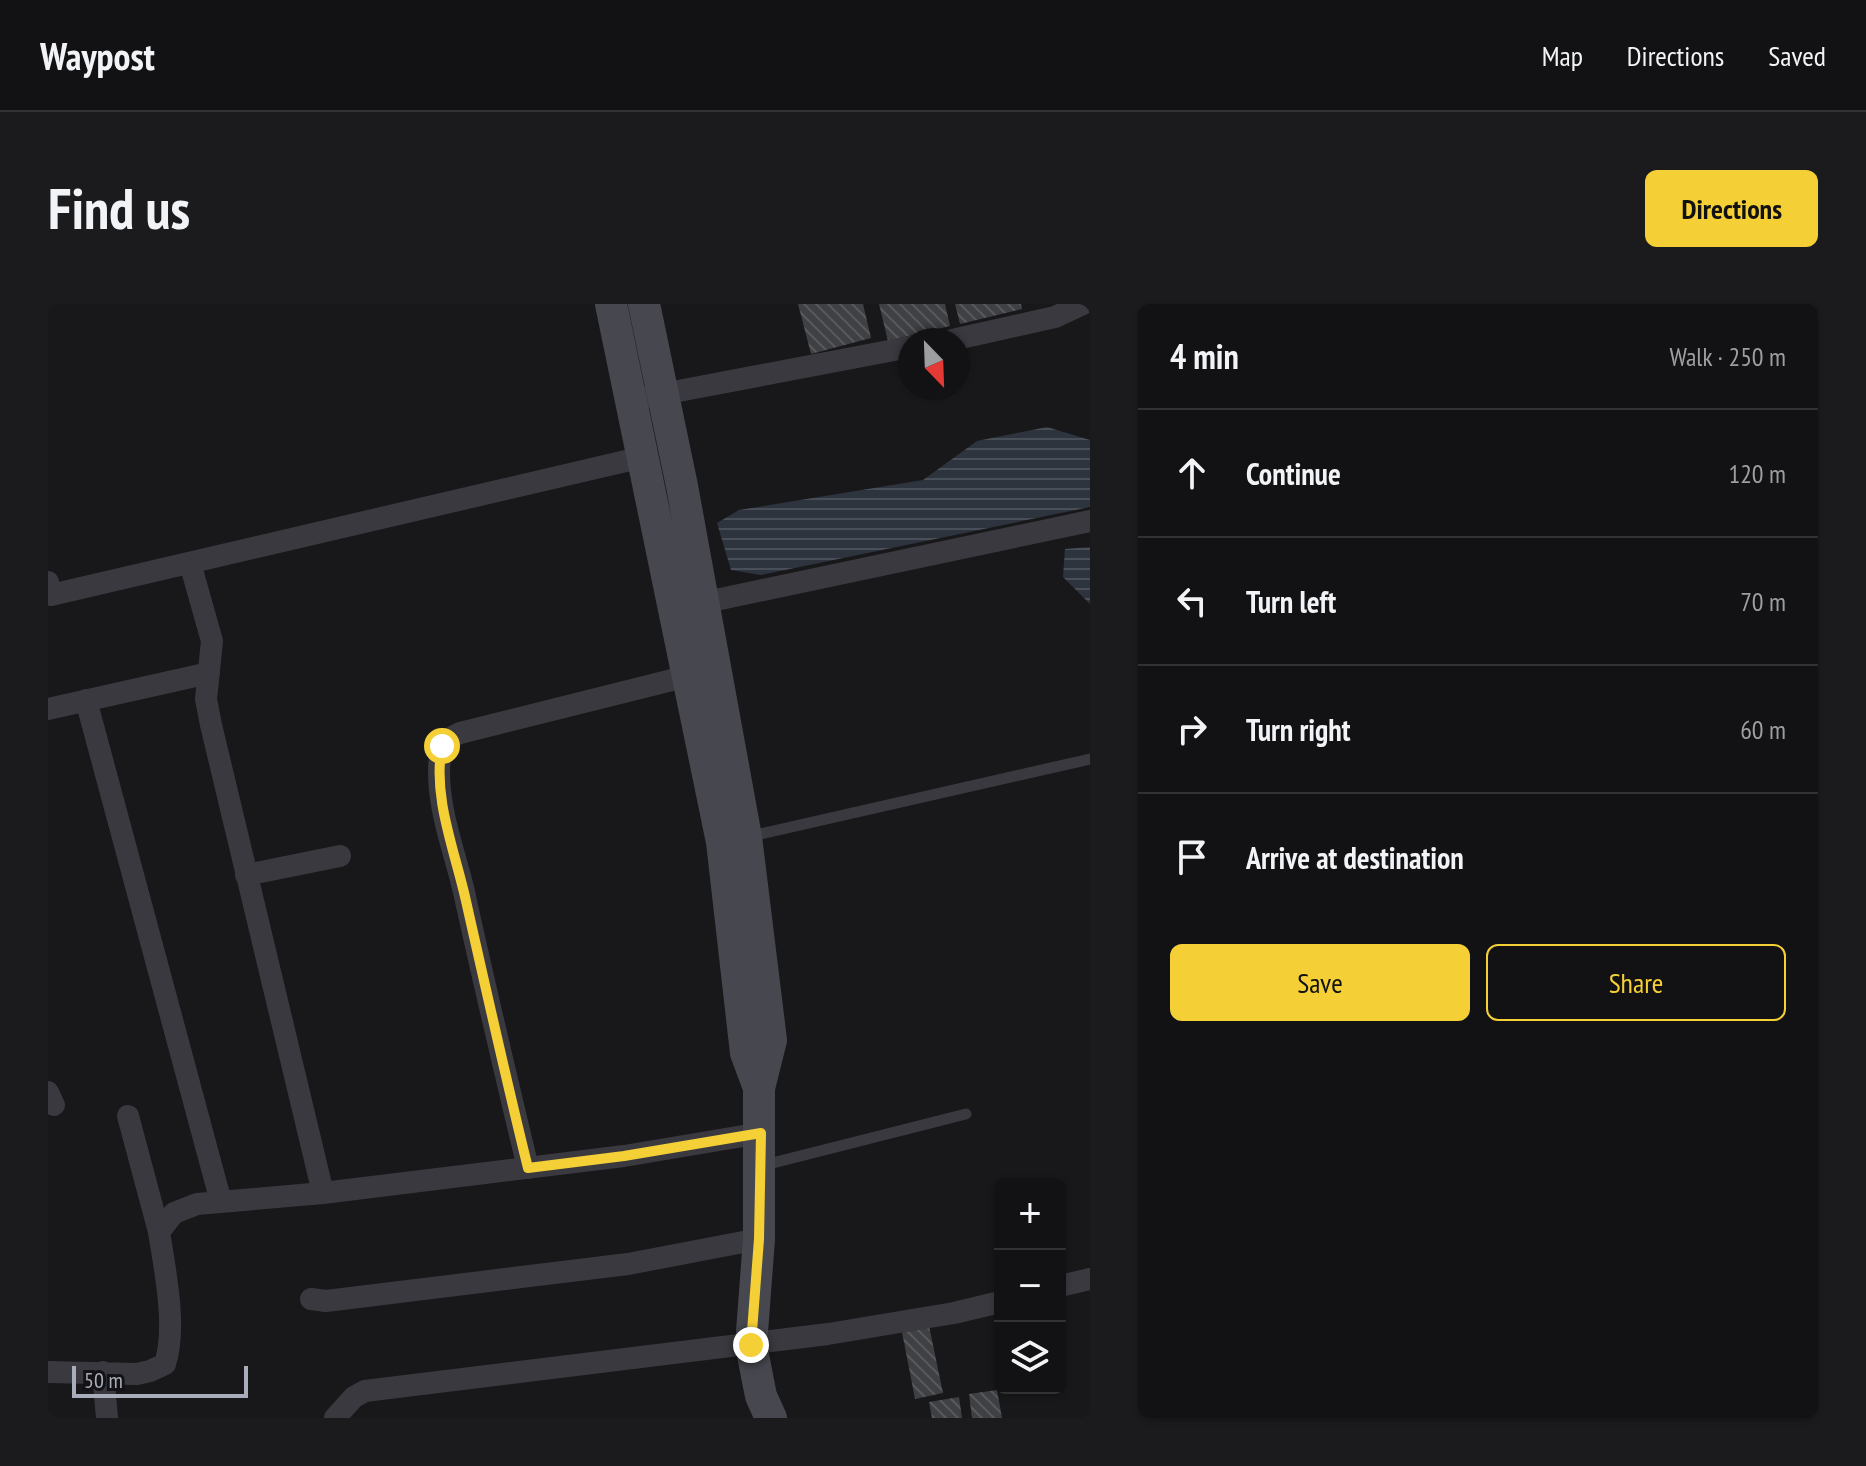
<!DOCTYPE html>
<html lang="en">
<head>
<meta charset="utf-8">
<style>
  :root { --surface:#121214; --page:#1b1b1d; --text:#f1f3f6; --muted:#9c9ea0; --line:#313234; --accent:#f4cf36 }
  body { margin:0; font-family:"PT Sans Narrow",sans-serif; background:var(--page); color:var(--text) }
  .controls { position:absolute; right:24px; bottom:24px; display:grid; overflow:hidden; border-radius:12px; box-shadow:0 2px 6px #0004 }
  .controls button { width:72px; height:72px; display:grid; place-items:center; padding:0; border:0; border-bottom:2px solid var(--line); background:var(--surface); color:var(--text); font:40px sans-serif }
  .compass { position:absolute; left:850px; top:24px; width:72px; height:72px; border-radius:50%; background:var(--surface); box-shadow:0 2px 6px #0004; rotate:157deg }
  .scale { position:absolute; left:24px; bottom:20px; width:176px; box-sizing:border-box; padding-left:8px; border:4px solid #aaadba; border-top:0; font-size:22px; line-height:28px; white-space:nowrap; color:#aaadba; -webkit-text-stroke:6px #131315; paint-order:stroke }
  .stop { position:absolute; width:24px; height:24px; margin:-18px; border:6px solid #f4cf36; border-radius:50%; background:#fff }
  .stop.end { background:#f4cf36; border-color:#fff; box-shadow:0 2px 8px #0008 }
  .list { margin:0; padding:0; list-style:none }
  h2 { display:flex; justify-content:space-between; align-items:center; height:104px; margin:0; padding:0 32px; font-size:34px }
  h2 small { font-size:26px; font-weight:400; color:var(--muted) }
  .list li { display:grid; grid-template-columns:52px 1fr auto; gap:24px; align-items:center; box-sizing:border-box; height:128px; padding:0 32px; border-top:2px solid var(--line) }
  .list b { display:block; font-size:30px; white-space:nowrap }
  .list em { font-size:26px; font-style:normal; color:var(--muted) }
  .actions { display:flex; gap:16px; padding:24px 32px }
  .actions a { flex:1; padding:18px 0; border:2px solid var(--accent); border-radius:12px; text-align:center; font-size:28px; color:var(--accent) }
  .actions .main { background:var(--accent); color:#111 }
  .icon { flex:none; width:44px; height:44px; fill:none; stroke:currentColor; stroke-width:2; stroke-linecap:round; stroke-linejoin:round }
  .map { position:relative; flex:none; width:1042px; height:1114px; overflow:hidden; border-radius:12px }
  header { display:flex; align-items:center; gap:48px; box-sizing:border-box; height:112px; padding:0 40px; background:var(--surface); border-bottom:2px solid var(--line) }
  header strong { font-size:38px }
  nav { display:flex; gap:44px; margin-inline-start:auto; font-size:28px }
  .intro { display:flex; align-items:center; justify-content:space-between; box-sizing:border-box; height:192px; padding:0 48px }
  h1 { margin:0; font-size:56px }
  .button { padding:20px 36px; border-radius:12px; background:var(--accent); color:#111; font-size:28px; font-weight:700 }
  main { display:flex; gap:48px; padding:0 48px }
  aside { flex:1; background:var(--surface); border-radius:12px; box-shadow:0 2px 6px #0004 }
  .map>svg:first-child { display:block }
</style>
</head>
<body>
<header>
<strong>Waypost</strong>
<nav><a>Map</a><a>Directions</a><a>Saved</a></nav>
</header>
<div class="intro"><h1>Find us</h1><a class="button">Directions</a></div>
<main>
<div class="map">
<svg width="1042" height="1114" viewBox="0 0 1042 1114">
  <defs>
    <pattern id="water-rules" width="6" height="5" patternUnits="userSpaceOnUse" patternTransform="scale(2)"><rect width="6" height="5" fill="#2d343e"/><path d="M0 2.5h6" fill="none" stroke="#494f58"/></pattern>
    <pattern id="building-back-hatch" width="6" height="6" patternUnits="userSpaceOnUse" patternTransform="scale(2)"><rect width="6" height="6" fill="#3f4044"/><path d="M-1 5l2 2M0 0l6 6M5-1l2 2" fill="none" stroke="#58595d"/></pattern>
  </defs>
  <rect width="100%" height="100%" fill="#18181a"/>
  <path fill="url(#water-rules)" d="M999,123L1042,136V203L713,271L683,266L669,219L691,206L875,176L929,137Z
    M1042,243V300L1015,273L1017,245Z"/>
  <path fill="url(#building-back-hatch)" d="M750,0H815L823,34L763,50Z
    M831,0H897L902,22L840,37Z
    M907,0H973L974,5L912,20Z
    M881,1022L895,1089L867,1095L854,1028Z
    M949,1086L954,1114H924L921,1090Z
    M911,1093L914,1114H884L881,1098Z"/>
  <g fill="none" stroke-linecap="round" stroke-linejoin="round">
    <path stroke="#39393f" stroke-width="11" d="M699,533L1042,455
      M713,862L918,810"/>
    <path stroke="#39393f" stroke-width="22" d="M904,36L1007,13L1035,0
      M583,96L862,43
      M142,259L164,337L158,395L163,421L275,889
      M0,278L3,291L595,153
      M644,301L1042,217
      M38,396L173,898
      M0,405L161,369
      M198,571L292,552
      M0,788L6,801
      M80,812L111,928
      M480,864C458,772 436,680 416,588C407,549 391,509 391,468C391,450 394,436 412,429L640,372
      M1012,982L1042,975
      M263,995L278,997L580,960L711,935
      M0,1068L89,1070L102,1067L117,1060C129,1024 117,966 111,928L126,909L149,900L275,889L576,852L713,829
      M55,1068L59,1114
      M287,1114L306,1093L317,1087L780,1030L906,1009L952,998"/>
    <path stroke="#47484f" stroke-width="32" d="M563,0L674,538L698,749L711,784
      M596,0L634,182L698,533L723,736L711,784V935L703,1041L713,1092L723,1114"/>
  </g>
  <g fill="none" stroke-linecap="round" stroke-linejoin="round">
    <path stroke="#f4cf36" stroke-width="10" d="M394,442C384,493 407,547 418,597C438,686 458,775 480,864L576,852L713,829L711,935L703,1041"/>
  </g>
</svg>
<div class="controls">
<button>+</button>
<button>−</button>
<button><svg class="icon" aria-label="layers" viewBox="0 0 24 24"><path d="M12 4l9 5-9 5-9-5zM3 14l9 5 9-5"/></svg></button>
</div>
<svg class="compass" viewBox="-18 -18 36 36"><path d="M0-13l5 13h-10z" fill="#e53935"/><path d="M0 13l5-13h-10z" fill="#9c9ea0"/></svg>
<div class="scale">50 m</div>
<div class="stop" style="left:394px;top:442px"></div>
<div class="stop end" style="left:703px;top:1041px"></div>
</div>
<aside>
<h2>4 min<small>Walk · 250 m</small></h2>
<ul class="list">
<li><svg class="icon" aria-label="ahead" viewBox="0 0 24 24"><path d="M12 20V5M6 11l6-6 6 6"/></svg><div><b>Continue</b></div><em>120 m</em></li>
<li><svg class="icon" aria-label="left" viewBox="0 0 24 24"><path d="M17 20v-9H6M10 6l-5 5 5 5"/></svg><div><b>Turn left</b></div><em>70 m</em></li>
<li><svg class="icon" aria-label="right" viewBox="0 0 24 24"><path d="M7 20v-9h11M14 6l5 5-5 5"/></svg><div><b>Turn right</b></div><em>60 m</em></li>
<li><svg class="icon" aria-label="arrive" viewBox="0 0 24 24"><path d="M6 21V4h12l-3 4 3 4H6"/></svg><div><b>Arrive at destination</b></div></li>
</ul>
<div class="actions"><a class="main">Save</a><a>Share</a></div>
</aside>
</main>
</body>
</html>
